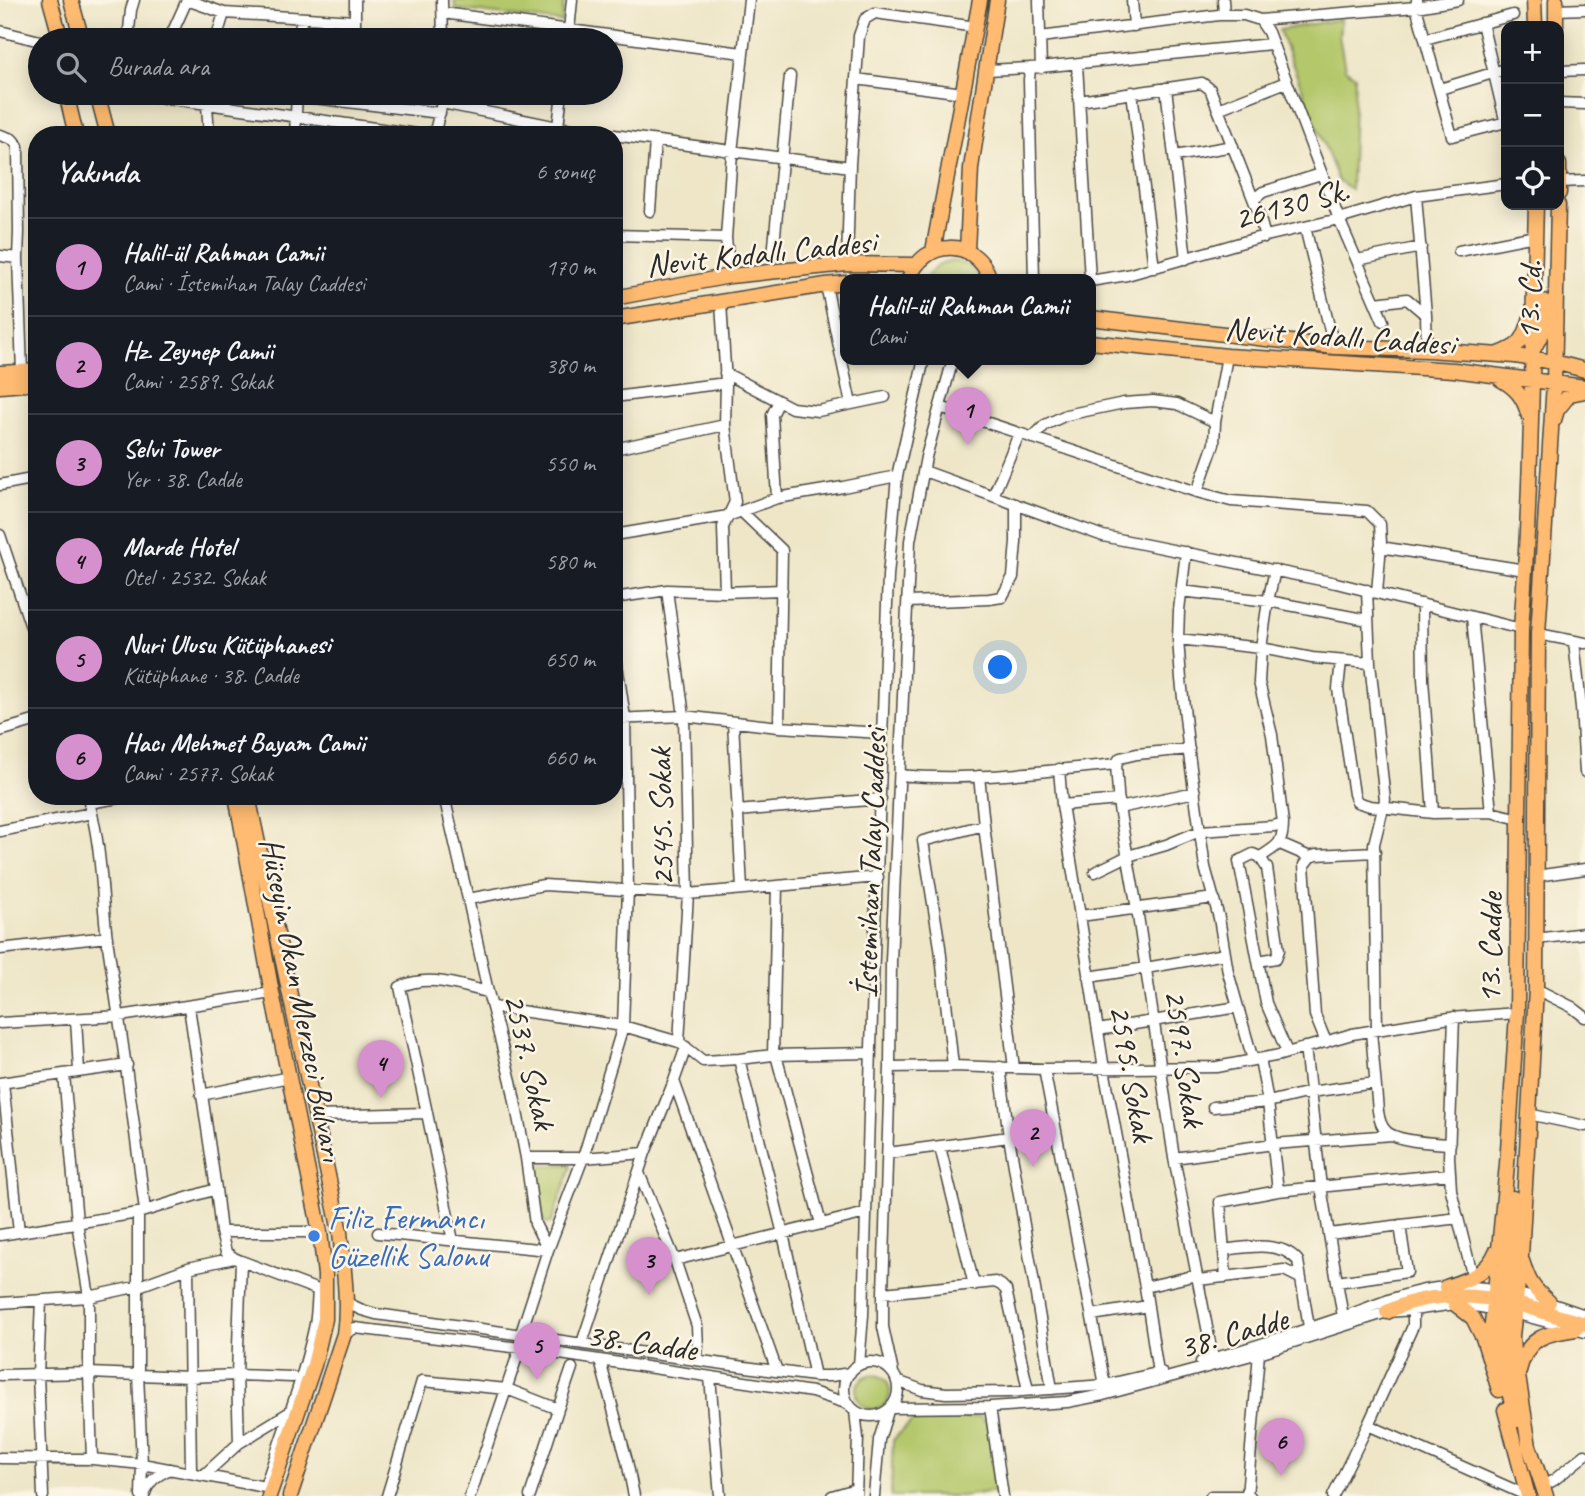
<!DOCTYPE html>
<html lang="tr">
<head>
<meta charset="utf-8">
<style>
  :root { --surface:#171b24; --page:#242831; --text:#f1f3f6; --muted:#9ea1a6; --line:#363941; --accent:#d690ce }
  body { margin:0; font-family:Caveat,sans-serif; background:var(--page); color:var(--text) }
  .controls { position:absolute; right:21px; top:21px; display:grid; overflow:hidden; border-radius:14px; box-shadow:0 4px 18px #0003 }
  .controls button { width:63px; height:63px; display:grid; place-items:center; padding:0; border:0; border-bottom:2px solid var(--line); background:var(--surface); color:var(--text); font:35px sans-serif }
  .you { position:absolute; left:1001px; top:668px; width:24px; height:24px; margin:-18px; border:5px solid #fff; border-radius:50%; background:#1a73e8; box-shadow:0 0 0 10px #1a73e833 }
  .badge { display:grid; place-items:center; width:46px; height:46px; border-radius:50%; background:var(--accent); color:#111; font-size:23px; font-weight:700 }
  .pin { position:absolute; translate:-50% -58px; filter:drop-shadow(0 2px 4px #0008) }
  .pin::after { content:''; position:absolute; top:37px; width:24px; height:21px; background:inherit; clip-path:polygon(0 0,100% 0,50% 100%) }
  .popup { position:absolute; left:840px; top:274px; width:256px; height:91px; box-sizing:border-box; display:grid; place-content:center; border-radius:14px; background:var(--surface); filter:drop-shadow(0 2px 5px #0005); font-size:23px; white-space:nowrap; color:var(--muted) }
  .popup b { font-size:26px; color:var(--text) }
  .popup::after { content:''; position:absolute; left:50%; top:100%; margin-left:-14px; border:14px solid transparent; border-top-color:var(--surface) }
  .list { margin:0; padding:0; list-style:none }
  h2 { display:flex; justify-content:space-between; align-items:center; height:91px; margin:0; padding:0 28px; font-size:30px }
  h2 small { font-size:23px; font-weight:400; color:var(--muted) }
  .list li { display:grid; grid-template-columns:46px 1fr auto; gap:21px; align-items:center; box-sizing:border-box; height:98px; padding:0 28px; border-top:2px solid var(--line) }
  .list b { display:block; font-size:26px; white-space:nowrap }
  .list p { margin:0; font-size:23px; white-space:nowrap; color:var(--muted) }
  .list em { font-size:23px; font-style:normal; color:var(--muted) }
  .icon { flex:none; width:38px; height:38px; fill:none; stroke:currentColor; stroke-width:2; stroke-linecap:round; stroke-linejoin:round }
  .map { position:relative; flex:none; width:1585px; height:1496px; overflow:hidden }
  .search { position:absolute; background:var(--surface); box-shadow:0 4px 18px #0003; left:28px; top:28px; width:595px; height:77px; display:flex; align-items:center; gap:18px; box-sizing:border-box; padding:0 24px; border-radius:38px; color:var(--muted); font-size:26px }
  .panel { position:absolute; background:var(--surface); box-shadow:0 4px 18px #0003; left:28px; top:126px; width:595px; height:679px; border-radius:28px }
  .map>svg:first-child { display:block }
</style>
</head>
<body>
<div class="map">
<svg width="1585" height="1496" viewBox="0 0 1585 1496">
  <rect width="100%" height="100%" fill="#fcf5e5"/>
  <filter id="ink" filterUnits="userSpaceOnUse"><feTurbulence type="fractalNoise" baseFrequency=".0143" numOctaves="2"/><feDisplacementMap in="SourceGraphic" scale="14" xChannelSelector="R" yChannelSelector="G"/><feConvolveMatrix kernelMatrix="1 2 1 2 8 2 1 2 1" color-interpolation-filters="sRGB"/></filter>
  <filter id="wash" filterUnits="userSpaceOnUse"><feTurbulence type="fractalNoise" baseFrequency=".00686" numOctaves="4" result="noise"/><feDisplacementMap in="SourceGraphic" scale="28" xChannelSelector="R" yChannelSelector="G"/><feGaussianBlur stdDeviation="1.57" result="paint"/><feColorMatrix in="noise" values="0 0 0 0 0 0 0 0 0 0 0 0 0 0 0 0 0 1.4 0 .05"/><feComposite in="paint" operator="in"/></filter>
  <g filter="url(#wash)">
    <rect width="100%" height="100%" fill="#eee6c7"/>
    <path fill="#b4c76a" stroke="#70794a" stroke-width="2" d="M454,0H564L562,22L456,9Z
      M1341,19L1339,36L1345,69L1355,76L1351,189L1339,182L1279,30Z
      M953,261C965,263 974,267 979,279H926C932,267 941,263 953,261Z
      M569,1164L571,1168L551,1223L544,1222L536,1166Z
      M856 1392a17 17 0 1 1 34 0a17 17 0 1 1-34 0Z
      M980,1417L988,1425L996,1491L961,1496H891L893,1440L913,1420Z"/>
  </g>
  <g filter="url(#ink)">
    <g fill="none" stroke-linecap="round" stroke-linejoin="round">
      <defs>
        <path id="minor" d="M187,0L224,13L355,21
          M355,0V40
          M442,0L443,40
          M1039,0L1041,68
          M1132,0L1134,26
          M1223,0L1224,15
          M1417,0L1416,7L1452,136L1506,122
          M1556,10L1585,9
          M443,13L742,53
          M1260,20L1268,32L1339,219L1383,321
          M1482,23L1506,124
          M0,31L40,41
          M1040,37L1219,15H1244L1260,20L1416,7L1458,0
          M1425,39L1513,15
          M128,40L131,10L134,0
          M169,40L187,0
          M216,40L224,13
          M300,40L301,19
          M568,40L572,0
          M1077,65L1090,279
          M986,70L1030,68
          M1559,71L1585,70
          M856,79L963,93
          M1166,88L1186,259
          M1440,89L1506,69
          M1132,92L1154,268
          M130,93L424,135
          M208,93L207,105L209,135
          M297,96L440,113
          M1079,101L1202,83L1210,89L1218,109L1258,211L1265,237
          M442,103L558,127L611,135
          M1559,103L1585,104
          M1218,109L1286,82
          M0,135L12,139L18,146L19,232L18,258L22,372
          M295,135L297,93
          M434,135L442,103L443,93
          M557,135L562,93
          M614,135L850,167
          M1175,156L1233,146
          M1559,182L1585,181
          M1416,196L1426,315L1427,350
          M1254,199L1263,192L1321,174
          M650,211L655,141
          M1305,227L1334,347
          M614,235L726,238
          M1459,251L1535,236
          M0,256L18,258
          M773,256L790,76
          M1357,260L1421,247
          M847,264L850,164L859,36L865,19L875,13L976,27
          M730,276L726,238L732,152L749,0
          M1034,279L1029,80L1030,68L1271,44
          M1090,281L1127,275L1257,238L1339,219L1416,196L1506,184
          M826,285L851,404
          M721,303L726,383L725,425L735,502L723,527L725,592
          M1376,303L1407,299L1426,315
          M725,373L792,408L818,411L885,397
          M614,397L726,383
          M940,407L1197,492L1231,501L1367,511L1380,524L1381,544L1377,593
          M1032,438L1045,425L1066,415L1124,403L1153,401L1177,404L1215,422
          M614,449L725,425
          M924,471L1103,536L1336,583L1521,629
          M0,485L37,478
          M1197,492L1214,444L1215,422L1227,356
          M993,496L1019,434
          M777,498L772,415L779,401
          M741,511L782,550L779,727
          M0,535L37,645
          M614,535L728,516L777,498L843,487L897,476
          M1380,547L1525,570
          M1186,552L1179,610L1178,639L1181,679L1189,754L1205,867L1219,918L1228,972L1253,1060
          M667,590L684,716L688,894L679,1042
          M1367,590L1370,663L1385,800L1374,844L1377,1030
          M1181,591L1268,601L1368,620
          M614,598L667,590L725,592L782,590
          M908,602L989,599L1002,597L1013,577L1016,542V504
          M1422,604L1423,679L1433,813
          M1472,617L1491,812
          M1538,634L1585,643
          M1178,639L1261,648L1312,658L1370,663
          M1574,641L1581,707L1585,772
          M1341,661L1338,689L1354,794L1357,802L1370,806L1433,813L1491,812L1519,819
          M614,719L684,716L779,727L882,733
          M733,722L742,889
          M0,731L37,720
          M1116,764L1119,808L1137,909L1174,1158L1213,1358
          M1059,769L1062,805L1080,916
          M900,775C972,782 1044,771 1116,764L1120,758L1137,754L1189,749
          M979,776L984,825L1014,1068
          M87,796C102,842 101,892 107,939C121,1030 134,1120 145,1211
          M444,796L468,899L488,992L511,1081L526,1158L535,1224L548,1250L521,1333
          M89,803L130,796
          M1062,805L1119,800
          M1119,808L1195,792
          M737,811L881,799
          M0,831L92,813
          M1280,844L1310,857
          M1260,857C1277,846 1283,845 1283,823
          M1095,872L1128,856L1166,845L1200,831L1274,826L1283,823L1272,735L1259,682L1261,648L1268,601L1275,570
          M1536,876L1585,869
          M468,899L544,885L688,894L878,877
          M1536,939L1585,933
          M0,949L107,937
          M1258,961L1276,958L1279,950L1267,868L1260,857L1253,854L1239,861L1266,1003L1287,1052
          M1089,977L1146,968L1225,954
          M1536,989L1572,1007L1585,1017
          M189,1007L216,1189L221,1232L226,1252L234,1258L241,1261L318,1290L323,1289
          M493,1007L623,1026L679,1042L703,1061L739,1059L773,1055L871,1053
          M1454,1017L1449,1157L1451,1190L1473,1278
          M76,1019L79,1071
          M0,1023L120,1016L272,993
          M1098,1030L1238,1007
          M1371,1031L1378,1111C1379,1119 1381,1127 1387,1132C1399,1142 1435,1143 1450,1144
          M1326,1042L1315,1015L1304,865L1310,857L1316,855L1375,852
          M1305,1047L1321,1187L1343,1317
          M773,1055L777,886
          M776,1055L821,1224
          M739,1059L783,1234L815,1376
          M1260,1059L1268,1102L1278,1191
          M953,1066L940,947L923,841L984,825
          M890,1067L953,1066L1044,1069L1217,1067L1280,1055L1352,1034L1450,1018L1517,1013
          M1000,1067L1009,1137L1052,1389
          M1044,1069L1105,1385
          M64,1074L77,1222L89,1297V1373L92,1459
          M674,1081L777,1371
          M0,1083L127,1065
          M3,1083L19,1232
          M201,1095L289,1077
          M1213,1107L1268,1102L1310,1092L1375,1083
          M1528,1114L1585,1126
          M316,1116L427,1113
          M940,1147L974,1285
          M888,1153L1009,1137
          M526,1158H583L645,1153
          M1174,1158L1273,1144L1392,1135
          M639,1173L675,1260L697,1326L698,1347L696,1360
          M138,1213V1374L142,1464L141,1496
          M221,1232H320
          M378,1233L548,1250L583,1158L623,1026L628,889L625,718L614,644
          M1329,1234L1458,1218
          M0,1235L138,1213L216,1189
          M453,1241L427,1113L400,987C428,973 460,986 488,992
          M1224,1250C1246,1247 1282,1240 1298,1261L1309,1327
          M675,1260L866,1213
          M188,1268L191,1472
          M1226,1277L1220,1202L1278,1191L1450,1174
          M1198,1280L1284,1270L1300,1278
          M1337,1282L1407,1272L1400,1225
          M1145,1287L1197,1275
          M883,1293L995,1282L1001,1285L1006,1290L1028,1390
          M41,1300L38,1375L43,1496
          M345,1302L362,1310L376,1314C522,1334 668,1358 815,1376H831L850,1373
          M0,1303L89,1297L139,1286L188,1268L234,1258
          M1092,1315L1148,1306
          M344,1334L355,1328L520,1348L812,1392L849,1404
          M582,1343L645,1153L674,1081L686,1047
          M600,1361L627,1461L634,1496
          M1201,1362C1248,1349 1296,1333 1343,1317C1376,1305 1410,1290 1445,1287C1493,1283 1540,1299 1585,1315
          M844 1389a27 27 0 1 1 54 0a27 27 0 1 1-54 0Z
          M859,1365L863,1315L873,982L888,576L897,476L924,359
          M893,1373L883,1327V1293L890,1067L891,961L910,541L926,457L953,359
          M1158,1373L1145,1287L1104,1069L1080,916L1214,898
          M0,1375L89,1373L189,1377L237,1375L292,1377
          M710,1377L720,1496
          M897,1381L922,1390L946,1393L1008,1392L1105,1385L1161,1372
          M990,1407L1003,1496
          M891,1408L990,1407L1067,1402L1103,1395L1259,1353L1387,1312L1413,1310L1455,1304L1481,1307L1514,1313L1585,1332
          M855,1411L858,1438L856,1496
          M1368,1425L1528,1496
          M239,1443L237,1375L241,1261
          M0,1458L92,1459L142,1464L265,1487C282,1434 302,1383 314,1329C317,1317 317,1303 318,1290
          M204,1475L239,1443L290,1412
          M1543,1486L1554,1480L1585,1455
          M144,1496C149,1480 156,1476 170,1469
          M387,1496L422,1381L507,1389L558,1409
          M470,1496L520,1348
          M530,1496L558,1409L572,1368
          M832,1496L856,1489
          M874,1496L879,1440L888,1411
          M1211,1496H1250
          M1247,1496L1259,1353
          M1333,1496L1368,1425L1413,1326V1310"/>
        <path id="major" d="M50,0L61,40
          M71,0L82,40
          M1534,0L1535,26
          M1556,0V26
          M66,93L76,135
          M97,93L108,135
          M1559,164V193
          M933,251L980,0
          M967,251L971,168L997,0
          M909,279C924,238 976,237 990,279
          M614,298L730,276L847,264L915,265
          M1090,318L1334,347L1427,350L1515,356L1554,362L1585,370
          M614,319L826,285L846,283
          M1090,342L1227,356L1454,370L1585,387
          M1534,348L1543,331V301
          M1499,354C1520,346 1524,341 1530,320
          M0,373L37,371
          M1500,379C1515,387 1524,397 1528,414
          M0,386L37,383
          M1554,420L1557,410L1570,394L1585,391
          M236,796L272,993L320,1232L325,1275V1319L314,1365L269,1496
          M248,796L340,1232C343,1265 349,1300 344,1334L290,1496
          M1513,1198L1501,1347L1503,1371L1517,1420
          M1522,1261C1529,1282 1532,1288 1549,1302
          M1446,1287C1467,1280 1487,1274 1496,1252
          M1455,1304L1473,1318L1483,1338L1499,1390
          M1387,1312C1425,1292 1475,1293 1516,1304C1539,1310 1562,1318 1585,1324
          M1489,1356L1507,1164L1517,1013L1521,629C1532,488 1532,346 1536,205
          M1519,1371C1527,1337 1544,1334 1576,1329
          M1505,1410L1528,1496
          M1546,1496L1529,1446L1518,1376L1513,1354L1512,1336L1521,1256L1536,989L1538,634L1554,383L1558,205"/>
      </defs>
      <use href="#minor" stroke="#484742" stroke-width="13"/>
      <use href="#major" stroke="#484742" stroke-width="17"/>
      <use href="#minor" stroke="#fff" stroke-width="10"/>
      <use href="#major" stroke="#febb71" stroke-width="14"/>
    </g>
  </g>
  <circle fill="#3f7fe0" stroke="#fcf5e5" stroke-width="2.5" cx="314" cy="1236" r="7"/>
  <g text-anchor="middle" stroke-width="5" stroke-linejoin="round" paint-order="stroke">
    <g font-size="33" fill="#2b2b2b" stroke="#fcf5e5">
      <text transform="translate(1291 203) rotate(-15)" y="12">26130 Sk.</text>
      <text transform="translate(761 252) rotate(-6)" y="12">Nevit Kodallı Caddesi</text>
      <text transform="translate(1528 300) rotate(-88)" y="12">13. Cd.</text>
      <text transform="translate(1340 335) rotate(4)" y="12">Nevit Kodallı Caddesi</text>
      <text transform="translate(660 817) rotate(-91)" y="12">2545. Sokak</text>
      <text transform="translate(869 863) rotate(-88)" y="12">İstemihan Talay Caddesi</text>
      <text transform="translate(1489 948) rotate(-89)" y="12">13. Cadde</text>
      <text transform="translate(303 999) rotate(79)" y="12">Hüseyin Okan Merzeci Bulvarı</text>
      <text transform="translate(1186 1058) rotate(82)" y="12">2597. Sokak</text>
      <text transform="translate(531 1061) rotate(77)" y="12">2537. Sokak</text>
      <text transform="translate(1133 1073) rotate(80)" y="12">2595. Sokak</text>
      <text transform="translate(1233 1332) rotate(-16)" y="12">38. Cadde</text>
      <text transform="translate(642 1341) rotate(8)" y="12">38. Cadde</text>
    </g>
    <g font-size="33" fill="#366cbe" stroke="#fcf5e5" text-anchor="start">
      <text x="328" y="1229">Filiz Fermancı<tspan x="328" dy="38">Güzellik Salonu</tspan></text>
    </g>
  </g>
</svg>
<div class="controls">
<button>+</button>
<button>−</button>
<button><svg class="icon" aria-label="locate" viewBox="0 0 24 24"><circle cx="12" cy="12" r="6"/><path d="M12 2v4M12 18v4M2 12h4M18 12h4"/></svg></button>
</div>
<div class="you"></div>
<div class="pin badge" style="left:968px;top:445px">1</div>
<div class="popup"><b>Halil-ül Rahman Camii</b>Cami</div>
<div class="pin badge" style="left:1033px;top:1167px">2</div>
<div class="pin badge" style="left:649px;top:1295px">3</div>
<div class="pin badge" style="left:381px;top:1098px">4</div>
<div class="pin badge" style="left:537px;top:1380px">5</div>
<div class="pin badge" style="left:1281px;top:1476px">6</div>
<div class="search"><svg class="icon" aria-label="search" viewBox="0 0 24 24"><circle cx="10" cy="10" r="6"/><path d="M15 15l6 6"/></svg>Burada ara</div>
<section class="panel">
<h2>Yakında<small>6 sonuç</small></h2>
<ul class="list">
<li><span class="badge">1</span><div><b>Halil-ül Rahman Camii</b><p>Cami · İstemihan Talay Caddesi</p></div><em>170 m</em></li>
<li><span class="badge">2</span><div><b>Hz. Zeynep Camii</b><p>Cami · 2589. Sokak</p></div><em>380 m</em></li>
<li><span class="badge">3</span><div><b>Selvi Tower</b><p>Yer · 38. Cadde</p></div><em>550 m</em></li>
<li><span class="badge">4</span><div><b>Marde Hotel</b><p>Otel · 2532. Sokak</p></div><em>580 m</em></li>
<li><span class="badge">5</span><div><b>Nuri Ulusu Kütüphanesi</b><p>Kütüphane · 38. Cadde</p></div><em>650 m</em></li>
<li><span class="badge">6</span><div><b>Hacı Mehmet Bayam Camii</b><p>Cami · 2577. Sokak</p></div><em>660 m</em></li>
</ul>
</section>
</div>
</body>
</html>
